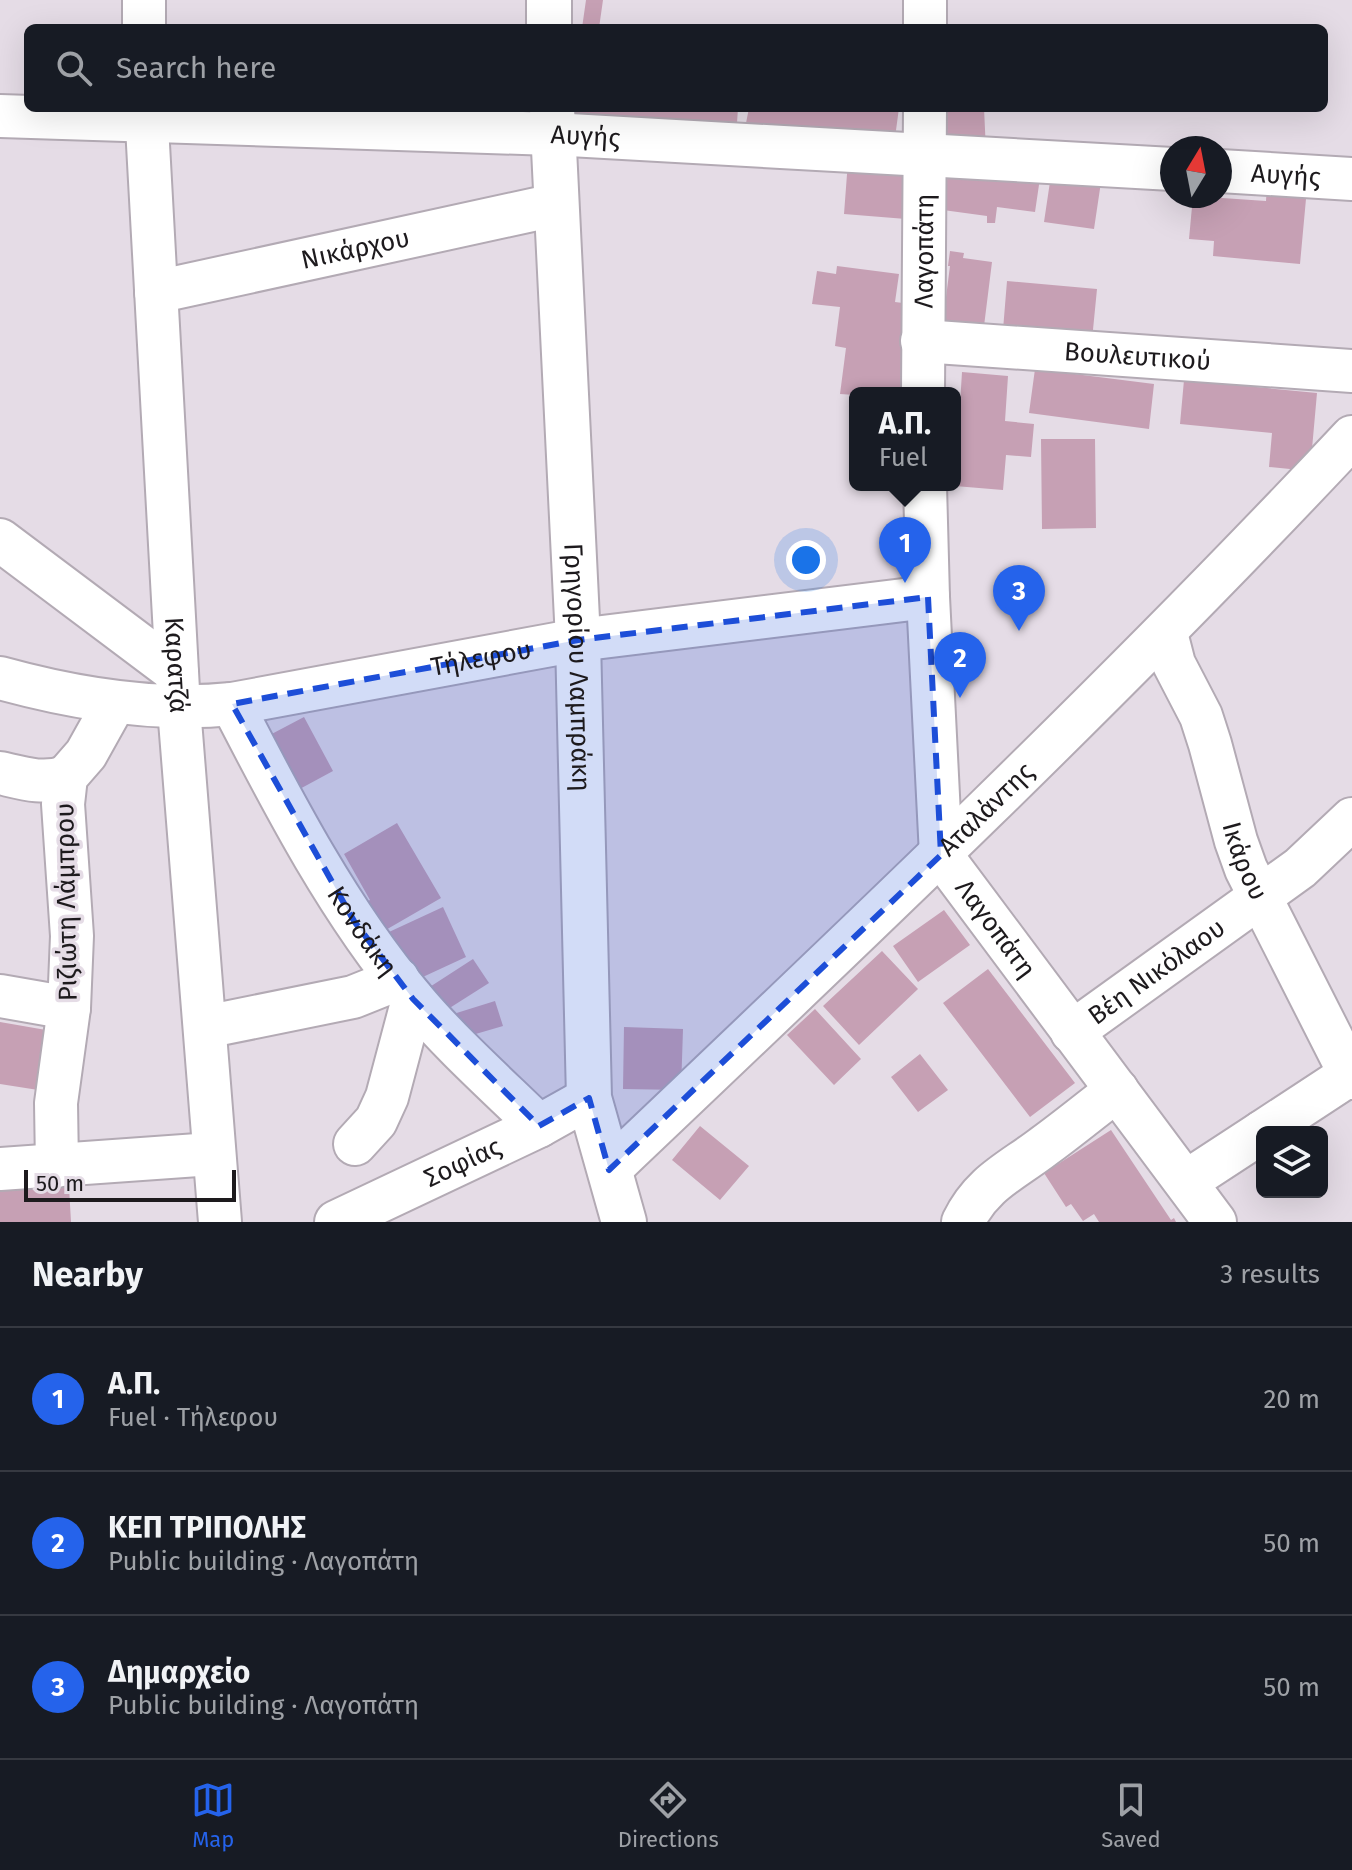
<!DOCTYPE html>
<html lang="en">
<head>
<meta charset="utf-8">
<style>
  :root { --surface:#171b24; --page:#20242c; --text:#f1f3f6; --muted:#9ea1a6; --line:#363941; --accent:#2563eb }
  body { margin:0; font-family:"Fira Sans",sans-serif; background:var(--page); color:var(--text) }
  .controls { position:absolute; right:24px; bottom:24px; display:grid; overflow:hidden; border-radius:12px; box-shadow:0 8px 32px #0002 }
  .controls button { width:72px; height:72px; display:grid; place-items:center; padding:0; border:0; border-bottom:2px solid var(--line); background:var(--surface); color:var(--text); font:40px sans-serif }
  .compass { position:absolute; left:1160px; top:136px; width:72px; height:72px; border-radius:50%; background:var(--surface); box-shadow:0 8px 32px #0002; rotate:10deg }
  .scale { position:absolute; left:24px; bottom:20px; width:212px; box-sizing:border-box; padding-left:8px; border:4px solid #1d1a1d; border-top:0; font-size:22px; line-height:28px; white-space:nowrap; color:#1d1a1d; -webkit-text-stroke:6px #e5dce6; paint-order:stroke }
  .you { position:absolute; left:806px; top:560px; width:28px; height:28px; margin:-20px; border:6px solid #fff; border-radius:50%; background:#1a73e8; box-shadow:0 0 0 12px #1a73e833 }
  .badge { display:grid; place-items:center; width:52px; height:52px; border-radius:50%; background:var(--accent); color:#fff; font-size:26px; font-weight:700 }
  .pin { position:absolute; translate:-50% -66px; filter:drop-shadow(0 2px 4px #0008) }
  .pin::after { content:''; position:absolute; top:42px; width:28px; height:24px; background:inherit; clip-path:polygon(0 0,100% 0,50% 100%) }
  .popup { position:absolute; left:849px; top:387px; width:112px; height:104px; box-sizing:border-box; display:grid; place-content:center; border-radius:12px; background:var(--surface); filter:drop-shadow(0 2px 6px #0005); font-size:26px; white-space:nowrap; color:var(--muted) }
  .popup b { font-size:30px; color:var(--text) }
  .popup::after { content:''; position:absolute; left:50%; top:100%; margin-left:-16px; border:16px solid transparent; border-top-color:var(--surface) }
  .list { margin:0; padding:0; list-style:none }
  h2 { display:flex; justify-content:space-between; align-items:center; height:104px; margin:0; padding:0 32px; font-size:34px }
  h2 small { font-size:26px; font-weight:400; color:var(--muted) }
  .list li { display:grid; grid-template-columns:52px 1fr auto; gap:24px; align-items:center; box-sizing:border-box; height:144px; padding:0 32px; border-top:2px solid var(--line) }
  .list b { display:block; font-size:30px; white-space:nowrap }
  .list p { margin:0; font-size:26px; white-space:nowrap; color:var(--muted) }
  .list em { font-size:26px; font-style:normal; color:var(--muted) }
  .icon { flex:none; width:44px; height:44px; fill:none; stroke:currentColor; stroke-width:2; stroke-linecap:round; stroke-linejoin:round }
  .map { position:relative; flex:none; width:1352px; height:1222px; overflow:hidden }
  .search { position:absolute; background:var(--surface); box-shadow:0 8px 32px #0002; left:24px; right:24px; top:24px; height:88px; display:flex; align-items:center; gap:20px; box-sizing:border-box; padding:0 28px; border-radius:12px; color:var(--muted); font-size:30px }
  .sheet { height:536px; background:var(--surface) }
  nav { display:flex; justify-content:space-around; align-items:center; box-sizing:border-box; height:112px; border-top:2px solid var(--line); background:var(--surface); font-size:22px; color:var(--muted) }
  nav a { display:grid; justify-items:center; gap:4px }
  nav .on { color:var(--accent) }
  .map>svg:first-child { display:block }
</style>
</head>
<body>
<div class="map">
<svg width="1352" height="1222" viewBox="0 0 1352 1222">
  <rect width="100%" height="100%" fill="#e5dce6"/>
  <path fill="#c6a0b4" d="M586,0H603L599,28H582Z
    M575,108H738L736,138L574,126Z
    M749,108H899L894,145L746,123Z
    M945,108H984L986,151L946,152Z
    M848,161L910,166L906,219L844,214Z
    M949,166L1040,178L1035,212L997,207L995,223H987V216L943,210Z
    M1051,175L1101,182L1094,229L1044,222Z
    M1267,184L1307,188L1300,264L1213,256L1214,241L1189,239L1193,196L1266,201Z
    M950,251L964,253L963,258L992,262L982,342L941,336L950,266H948Z
    M837,266L899,274L895,302L919,305L907,349L902,393H855V395L840,394L846,348L835,346L840,307L812,304L817,271L836,274Z
    M1007,281L1097,289L1091,350L1002,342Z
    M1035,369L1154,384L1149,429L1029,413Z
    M962,372L1008,376L1005,421L1034,424L1031,457L1006,455L1003,490L955,486Z
    M1184,380L1317,393L1310,471L1269,467L1272,433L1180,424Z
    M1041,439H1095L1096,528L1042,529Z
    M304,717L333,771L296,791L266,737Z
    M397,823L441,898L377,935L361,905L370,900L344,854Z
    M443,907L466,957L412,982L389,932Z
    M944,910L970,945L918,982L893,946Z
    M882,951L918,989L859,1045L823,1006Z
    M473,959L489,983L437,1016L422,992Z
    M988,969L1075,1083L1030,1117L943,1003Z
    M495,1001L503,1026L455,1040L447,1016Z
    M815,1009L861,1059L834,1085L787,1035Z
    M0,1022L46,1030L51,1092L0,1084Z
    M624,1027L683,1029L681,1090L623,1089Z
    M920,1054L948,1090L918,1112L891,1077Z
    M700,1126L749,1166L720,1200L672,1160Z
    M1111,1130L1171,1220L1174,1218L1176,1222H1099L1094,1214L1083,1221L1071,1204L1066,1207L1044,1173Z
    M69,1187L71,1222H0V1190Z"/>
  <g fill="none" stroke-linecap="round" stroke-linejoin="round">
    <defs>
      <g id="minor">
        <path d="M144,0V28"/>
        <path d="M925,0V28"/>
        <path id="s1" d="M146,108L179,708L220,1222"/>
        <path id="s2" d="M0,116L552,134L1172,169"/>
        <path id="s3" d="M1220,171L1352,179"/>
        <path id="s4" d="M156,292L555,205"/>
        <path id="s5" d="M922,341L1352,371"/>
        <path id="s6" d="M923,393L925,108"/>
        <path id="s7" d="M925,485L928,597L941,855L1215,1222"/>
        <path d="M0,540L177,673"/>
        <path id="s8" d="M1166,633L1174,664L1201,716L1210,744L1236,841L1246,869L1352,1078"/>
        <path id="s9" d="M0,678C76,699 154,712 232,704L578,640L928,597"/>
        <path id="s10" d="M232,704C284,805 340,913 414,1000C452,1045 497,1085 539,1126"/>
        <path d="M0,773C22,778 43,785 66,777"/>
        <path d="M0,996L69,1008"/>
        <path d="M205,1027L353,997L398,979"/>
        <path id="s11" d="M1072,1032L1300,868L1352,819"/>
        <path d="M1262,1132L1352,1073"/>
        <path d="M355,1144L376,1121L387,1097L413,999"/>
        <path d="M57,1166L56,1103L69,1008L72,936L63,804L66,777L86,754L115,702"/>
        <path d="M0,1169L212,1154"/>
        <path id="s12" d="M609,1170C862,930 1114,691 1352,437"/>
        <path d="M1187,1181L1262,1132"/>
        <path id="s13" d="M336,1222L539,1126L589,1098"/>
        <path d="M963,1222C982,1183 1010,1172 1043,1147C1068,1129 1092,1109 1117,1090"/>
      </g>
      <g id="major">
        <path d="M549,0V28"/>
        <path id="s14" d="M552,108L578,640L589,1098L624,1222"/>
      </g>
    </defs>
    <use href="#minor" stroke="#b3aab4" stroke-width="46"/>
    <use href="#major" stroke="#b3aab4" stroke-width="48"/>
    <use href="#minor" stroke="#fff" stroke-width="42"/>
    <use href="#major" stroke="#fff" stroke-width="44"/>
  </g>
  <path fill="#1d4ed8" fill-opacity="0.2" stroke="#1d4ed8" stroke-width="6" stroke-dasharray="16 10" stroke-linejoin="round" d="M928,597L941,855L609,1170L589,1098L539,1126L413,999L354,921L232,704L578,640Z"/>
  <g text-anchor="middle" stroke-width="7" stroke-linejoin="round" paint-order="stroke">
    <g font-size="26" fill="#1d1a1d" stroke="#e5dce6">
      <text dy="9" stroke="none"><textPath href="#s2" startOffset="586">Αυγής</textPath></text>
      <text dy="9" stroke="none"><textPath href="#s3" startOffset="66">Αυγής</textPath></text>
      <text dy="9" stroke="none"><textPath href="#s4" startOffset="204">Νικάρχου</textPath></text>
      <text dy="9" stroke="none"><textPath href="#s6" startOffset="142">Λαγοπάτη</textPath></text>
      <text dy="9" stroke="none"><textPath href="#s5" startOffset="216">Βουλευτικού</textPath></text>
      <text dy="9" stroke="none"><textPath href="#s9" startOffset="488">Τήλεφου</textPath></text>
      <text dy="9" stroke="none"><textPath href="#s1" startOffset="558">Καρατζά</textPath></text>
      <text dy="9" stroke="none"><textPath href="#s14" startOffset="560">Γρηγορίου Λαμπράκη</textPath></text>
      <text dy="9" stroke="none"><textPath href="#s12" startOffset="522">Αταλάντης</textPath></text>
      <text dy="9" stroke="none"><textPath href="#s8" startOffset="242">Ικάρου</textPath></text>
      <text transform="translate(66 902) rotate(-91)" y="9">Ριζιώτη Λάμπρου</text>
      <text dy="9" stroke="none"><textPath href="#s7" startOffset="462">Λαγοπάτη</textPath></text>
      <text dy="9" stroke="none"><textPath href="#s10" startOffset="262">Κονδάκη</textPath></text>
      <text dy="9" stroke="none"><textPath href="#s11" startOffset="104">Βέη Νικόλαου</textPath></text>
      <text dy="9" stroke="none"><textPath href="#s13" startOffset="140">Σοφίας</textPath></text>
    </g>
  </g>
</svg>
<div class="controls">
<button><svg class="icon" aria-label="layers" viewBox="0 0 24 24"><path d="M12 4l9 5-9 5-9-5zM3 14l9 5 9-5"/></svg></button>
</div>
<svg class="compass" viewBox="-18 -18 36 36"><path d="M0-13l5 13h-10z" fill="#e53935"/><path d="M0 13l5-13h-10z" fill="#9ea1a6"/></svg>
<div class="scale">50 m</div>
<div class="you"></div>
<div class="pin badge" style="left:905px;top:583px">1</div>
<div class="popup"><b>Α.Π.</b>Fuel</div>
<div class="pin badge" style="left:960px;top:698px">2</div>
<div class="pin badge" style="left:1019px;top:631px">3</div>
<div class="search"><svg class="icon" aria-label="search" viewBox="0 0 24 24"><circle cx="10" cy="10" r="6"/><path d="M15 15l6 6"/></svg>Search here</div>
</div>
<section class="sheet">
<h2>Nearby<small>3 results</small></h2>
<ul class="list">
<li><span class="badge">1</span><div><b>Α.Π.</b><p>Fuel · Τήλεφου</p></div><em>20 m</em></li>
<li><span class="badge">2</span><div><b>ΚΕΠ ΤΡΙΠΟΛΗΣ</b><p>Public building · Λαγοπάτη</p></div><em>50 m</em></li>
<li><span class="badge">3</span><div><b>Δημαρχείο</b><p>Public building · Λαγοπάτη</p></div><em>50 m</em></li>
</ul>
</section>
<nav>
<a class="on"><svg class="icon" aria-label="map" viewBox="0 0 24 24"><path d="M3 6l6-2 6 2 6-2v14l-6 2-6-2-6 2zM9 4v14M15 6v14"/></svg>Map</a>
<a><svg class="icon" aria-label="directions" viewBox="0 0 24 24"><path d="M12 3l9 9-9 9-9-9zM9 14v-3h6M13 9l2 2-2 2"/></svg>Directions</a>
<a><svg class="icon" aria-label="saved" viewBox="0 0 24 24"><path d="M7 4h10v16l-5-4-5 4z"/></svg>Saved</a>
</nav>
</body>
</html>
